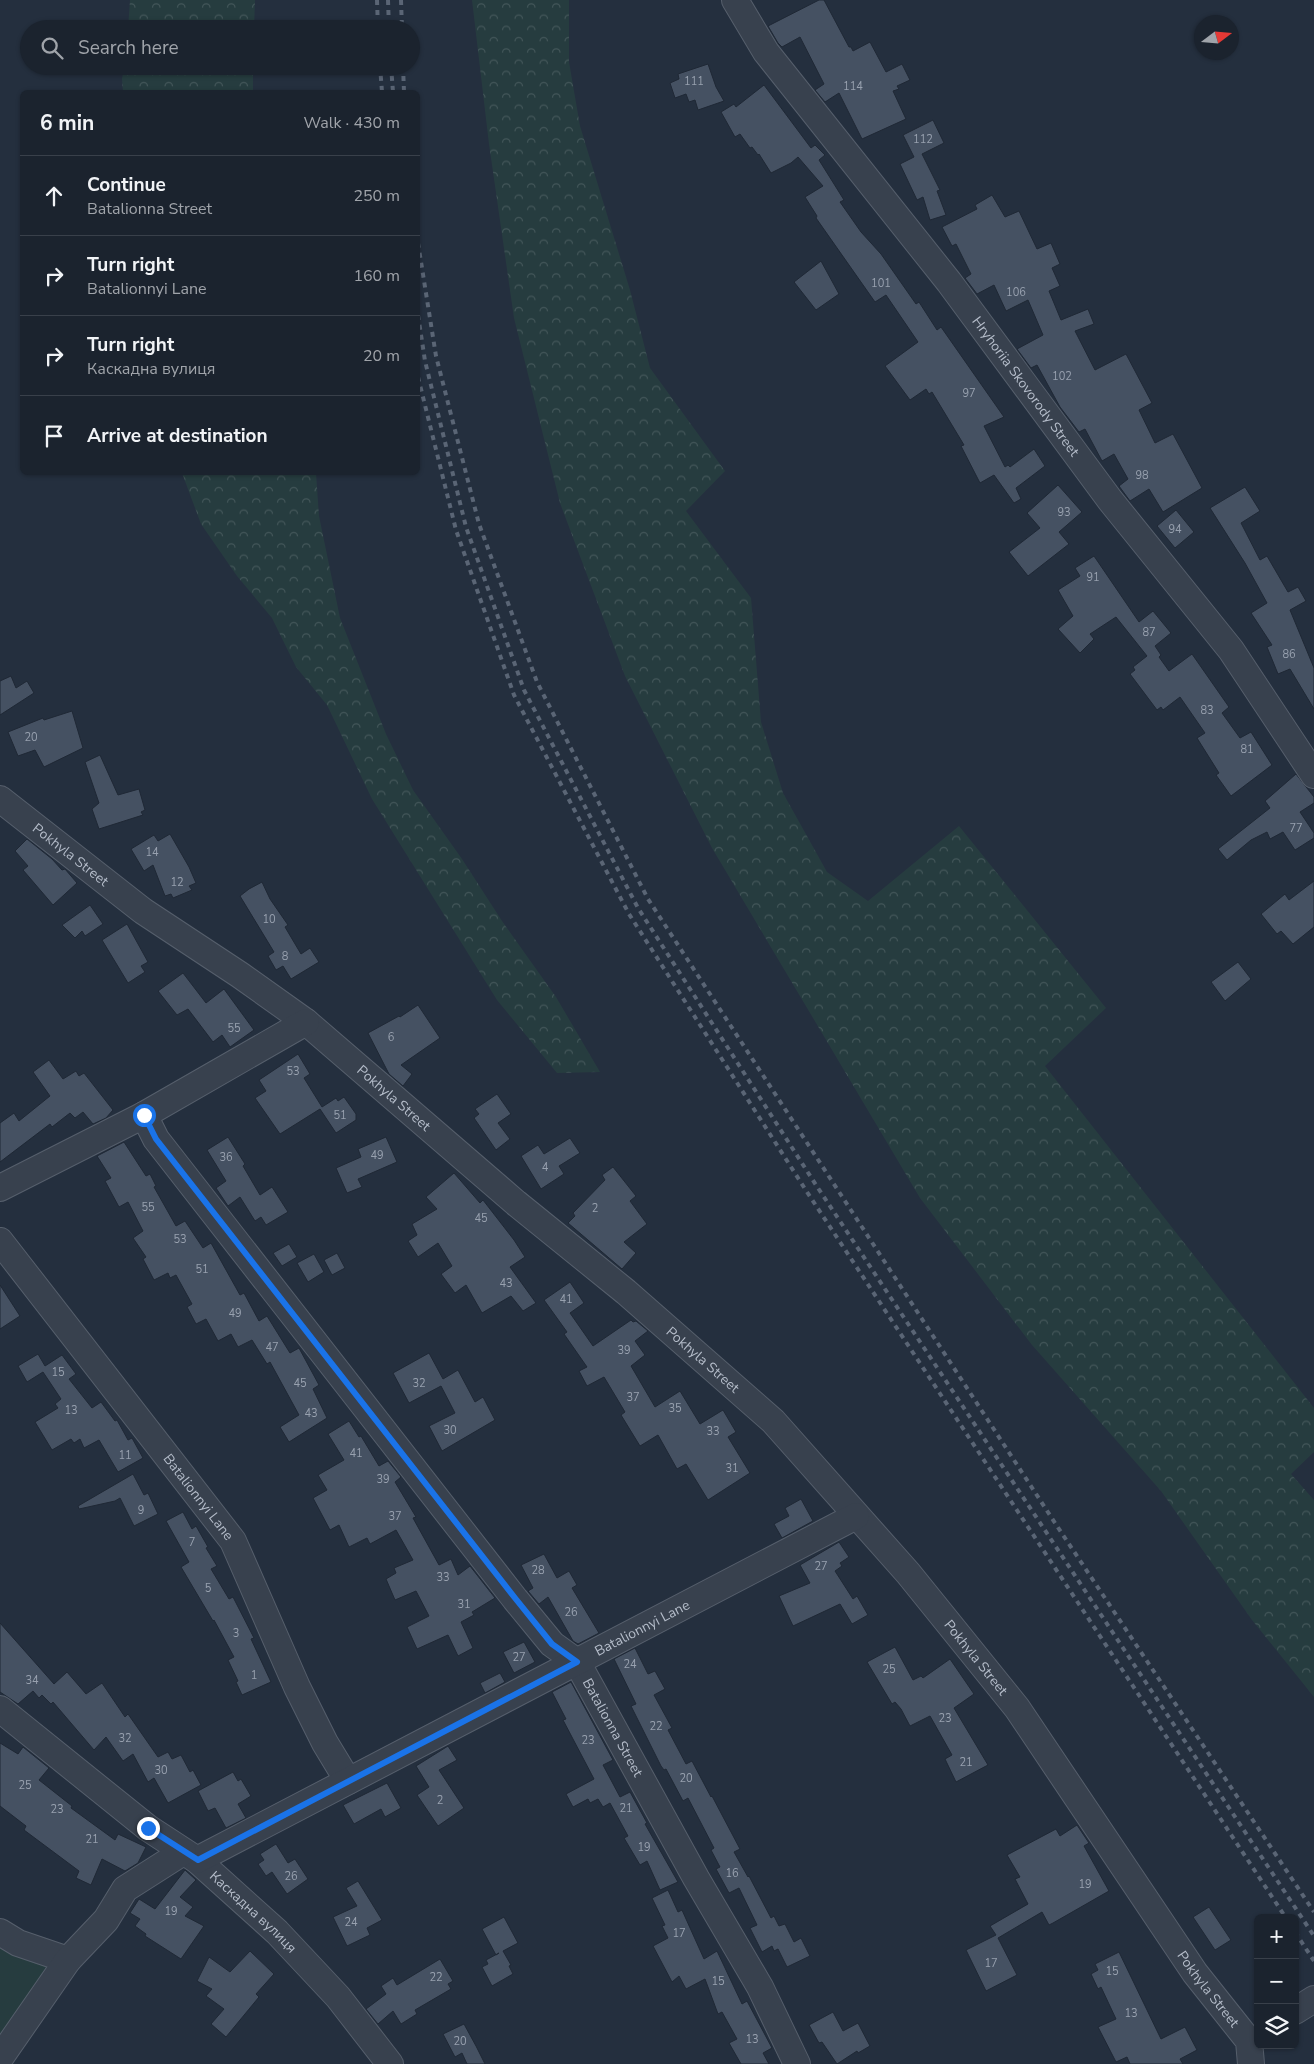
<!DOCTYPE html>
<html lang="en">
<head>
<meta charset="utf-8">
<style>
  :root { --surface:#1b232e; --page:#242b36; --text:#f1f3f6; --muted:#a0a4aa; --line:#39404a }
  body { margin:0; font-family:"Nunito Sans",sans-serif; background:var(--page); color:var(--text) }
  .controls { position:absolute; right:15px; bottom:15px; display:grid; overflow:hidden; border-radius:8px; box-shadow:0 1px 4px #0004 }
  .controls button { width:45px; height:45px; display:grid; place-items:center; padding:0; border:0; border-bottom:1px solid var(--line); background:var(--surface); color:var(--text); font:25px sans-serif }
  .compass { position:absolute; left:1194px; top:15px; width:45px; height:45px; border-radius:50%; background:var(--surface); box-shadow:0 1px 4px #0004; rotate:74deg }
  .stop { position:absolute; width:15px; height:15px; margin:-11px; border:4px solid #1a73e8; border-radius:50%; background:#fff }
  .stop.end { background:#1a73e8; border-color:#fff; box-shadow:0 1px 5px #0008 }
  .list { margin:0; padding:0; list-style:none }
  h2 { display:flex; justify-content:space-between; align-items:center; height:65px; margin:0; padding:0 20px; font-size:21px }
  h2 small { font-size:16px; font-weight:400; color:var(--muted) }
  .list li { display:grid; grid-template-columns:32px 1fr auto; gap:15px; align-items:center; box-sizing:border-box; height:80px; padding:0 20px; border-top:1px solid var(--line) }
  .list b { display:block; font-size:19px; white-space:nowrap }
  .list p { margin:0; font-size:16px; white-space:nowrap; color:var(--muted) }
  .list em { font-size:16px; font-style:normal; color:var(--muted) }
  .icon { flex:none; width:28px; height:28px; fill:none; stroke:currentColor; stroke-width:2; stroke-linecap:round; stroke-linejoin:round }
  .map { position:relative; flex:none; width:1314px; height:2064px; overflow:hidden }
  .search { position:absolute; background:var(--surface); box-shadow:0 1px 4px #0004; left:20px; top:20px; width:400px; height:55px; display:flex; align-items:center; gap:12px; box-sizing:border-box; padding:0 18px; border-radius:28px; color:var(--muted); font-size:19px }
  .panel { position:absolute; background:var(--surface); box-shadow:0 1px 4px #0004; left:20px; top:90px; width:400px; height:385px; border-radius:8px }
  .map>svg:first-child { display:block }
</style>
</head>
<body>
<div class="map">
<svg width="1314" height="2064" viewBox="0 0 1314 2064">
  <defs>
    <pattern id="forest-crowns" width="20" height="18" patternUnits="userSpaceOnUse" patternTransform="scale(1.25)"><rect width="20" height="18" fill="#263c3f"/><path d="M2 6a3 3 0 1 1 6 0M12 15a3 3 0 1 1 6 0" fill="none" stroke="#435659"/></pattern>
  </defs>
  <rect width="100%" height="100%" fill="#242f3e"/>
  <path fill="url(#forest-crowns)" d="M130,0H255L254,29H128Z
    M472,0H569V62L580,126L630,290L650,368L725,471L686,511L751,598L761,722L783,793L827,872L868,901L959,826L1106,1008L1045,1066L1314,1408V1452L1291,1474L1314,1500V1697L1252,1620L1161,1491L1032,1345L920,1198L712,848L625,676L560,503L514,318L489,144Z
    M124,66H253V92H123L122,79Z
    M182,473H316L319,516L340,618L386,734L413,790L462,859L502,921L556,997L600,1072L557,1073L497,1000L372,799L327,705L296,667L272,618L237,576L201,524Z"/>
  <path fill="#263c3f" d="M0,1937L61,1966L0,2050Z"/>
  <path fill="#455162" stroke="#1f2835" d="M819,0H824L849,47H851L853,51L870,42L886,72L902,64L910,80L897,86L899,89L893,91L906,119L862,139L839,93L825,102L815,90L824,84L800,37L782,47L778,43L768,26Z
    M708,64L716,87L724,101L698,110L695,100L689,102L686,94L675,98L670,83L679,79L678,74Z
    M764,85L811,148L815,145L825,155L819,160L844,200L840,202L861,232L881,254L916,304L919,302L937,330L941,327L1004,417L984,426L1005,467L1008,465L1010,467L1034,449L1045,466L1016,488L1021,499L1014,503L994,475L980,483L961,446L964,445L932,392L929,394L926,389L910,400L885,366L918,342L886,295L875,302L816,218L817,216L805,197L823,186L798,157L791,163L771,173L759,154L758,155L752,147L750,148L740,134L735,137L721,112L734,104L736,107Z
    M933,120L944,143L922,154L940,190L937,191L946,215L930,220L923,197L917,200L900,164L914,157L903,135Z
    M992,195L1005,217L1019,211L1037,249L1051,243L1060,264L1052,268L1060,286L1049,291L1061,320L1088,309L1094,324L1075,331L1095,370L1126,354L1152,403L1139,410L1155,443L1173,434L1202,488L1163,512L1149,489L1130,501L1119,486L1128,479L1114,454L1102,461L1085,429L1079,432L1060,407L1037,365L1031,368L1017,349L1043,335L1028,300L1006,311L994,285L977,294L965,278L971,274L956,244L952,246L942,227L977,209L975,205Z
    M821,261L839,294L816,310L794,282Z
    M1058,485L1082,512L1059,532L1069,544L1028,576L1009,552L1040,528L1027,513Z
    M1245,487L1260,511L1241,523L1260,560L1267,556L1288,592L1298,587L1306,601L1290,610L1314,668V709L1290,669L1278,674L1267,647L1272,645L1251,613L1267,603L1245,563L1210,508Z
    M1176,510L1194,532L1175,548L1157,526Z
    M1094,556L1139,622L1153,611L1171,633L1155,646L1161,655L1159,657L1169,671L1192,654L1229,707L1222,713L1240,738L1251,732L1272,765L1231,796L1216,775L1219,773L1197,738L1205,733L1180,697L1163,710L1161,707L1157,710L1130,674L1135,670L1133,667L1147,656L1116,617L1090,634L1094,639L1080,653L1058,629L1073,616L1058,590L1080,576L1075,568Z
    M11,676L16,688L27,681L34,693L0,715V681Z
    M72,711L83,748L44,767L35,750L18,756L8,732L43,718L44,720Z
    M100,755L118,795L139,789L145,810L141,812L143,815L99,829L92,809L99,803L85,762Z
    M1296,774L1314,797V803L1300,812L1314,833V838L1295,850L1283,832L1270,839L1267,832L1251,840L1227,860L1218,849L1270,808L1265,801Z
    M170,834L189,867L196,883L189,886L192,890L173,898L171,894L165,896L153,865L144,871L131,849L154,835L158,841Z
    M27,839L52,859L62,870L65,869L77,883L53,905L23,870L28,866L15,851Z
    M1314,881V927L1293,944L1281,931L1277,934L1261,914L1285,894L1289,900Z
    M262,882L270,899L288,925L285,927L301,954L310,948L319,962L291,979L283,966L276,970L268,956L274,952L240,896L249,889Z
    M90,905L103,924L85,936L82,931L75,938L62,925Z
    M127,924L148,962L141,966L145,972L128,983L102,940Z
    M1238,962L1251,979L1225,1001L1211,982Z
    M183,973L206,1003L224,989L254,1030L230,1047L222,1035L213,1042L188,1009L177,1015L158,991Z
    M418,1005L440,1038L401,1065L412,1074L403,1086L389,1074L368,1033L399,1016L400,1017Z
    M298,1054L310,1074L304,1078L322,1107L336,1098L338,1101L344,1097L356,1114V1120L336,1133L320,1109L280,1134L255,1098L266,1091L259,1080Z
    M49,1060L63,1079L76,1071L79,1076L84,1073L113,1110L106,1118L93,1124L83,1112L75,1118L70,1113L52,1127L50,1124L0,1162V1123L14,1113L19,1121L50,1096L33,1072Z
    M497,1094L511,1114L498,1123L510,1139L496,1150L474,1118L479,1114L475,1109Z
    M228,1137L245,1164L243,1166L260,1195L272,1187L288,1212L266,1225L261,1217L255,1221L240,1197L228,1206L216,1188L226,1181L207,1150Z
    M386,1137L397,1162L358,1179L362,1187L347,1193L336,1168L361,1157L358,1149Z
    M570,1138L580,1153L559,1166L564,1174L541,1189L521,1156L538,1145L544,1154Z
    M124,1142L146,1176L150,1174L156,1186L154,1187L176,1226L185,1221L203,1248L211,1243L240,1295L244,1293L259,1321L267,1316L290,1353L299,1348L319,1385L313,1389L327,1418L289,1442L280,1427L299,1415L270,1362L267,1364L252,1340L238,1347L231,1334L218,1341L206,1319L196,1324L187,1307L192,1304L176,1275L170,1278L168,1273L154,1280L143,1259L146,1257L133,1238L143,1231L128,1202L119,1207L105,1181L111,1178L97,1156Z
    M613,1167L636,1196L630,1201L647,1224L624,1242L636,1253L622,1269L568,1223L575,1216L573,1213L605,1180L602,1175Z
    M454,1173L480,1203L483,1200L514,1240L525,1257L510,1267L536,1303L523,1311L511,1296L482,1313L466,1285L455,1293L441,1274L452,1266L438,1243L418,1257L408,1241L417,1235L412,1224L437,1209L426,1197Z
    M289,1244L297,1257L282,1266L273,1253Z
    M337,1253L345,1268L332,1275L324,1260Z
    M314,1254L324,1272L308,1282L297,1263Z
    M570,1282L584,1303L570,1313L593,1346L631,1320L633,1322L636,1321L648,1331L635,1341L645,1355L631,1366L655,1407L680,1391L700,1424L723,1410L736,1432L728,1437L750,1473L708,1500L686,1464L677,1469L658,1435L640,1446L621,1415L625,1412L604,1377L587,1386L579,1371L587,1367L564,1334L567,1332L544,1300Z
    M0,1285L20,1316L0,1329Z
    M429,1353L443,1379L458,1370L475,1402L483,1397L495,1420L442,1451L429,1426L455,1413L441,1386L409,1403L393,1373Z
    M38,1354L45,1366L62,1355L76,1374L69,1379L92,1408L101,1402L115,1421L117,1420L128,1440L132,1438L143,1458L118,1472L99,1440L84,1448L80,1439L74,1443L71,1439L52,1450L35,1422L58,1408L55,1404L61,1399L43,1372L27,1382L18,1366Z
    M349,1421L359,1437L361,1436L379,1466L388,1461L401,1477L395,1482L416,1517L413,1518L439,1565L451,1559L458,1575L470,1566L495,1598L472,1612L474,1615L461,1622L473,1648L458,1656L448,1635L417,1649L407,1627L429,1616L416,1591L395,1600L386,1579L396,1573L394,1568L413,1560L396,1530L370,1544L367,1538L349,1547L339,1525L330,1530L313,1498L327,1490L318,1475L344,1460L328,1434Z
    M133,1474L144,1495L148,1493L158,1514L134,1526L120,1498L115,1501L79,1509L78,1506Z
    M801,1499L813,1521L782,1538L774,1524L789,1516L785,1508Z
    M183,1512L192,1529L196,1526L208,1547L206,1548L217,1566L211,1569L229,1599L233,1597L254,1638L251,1639L271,1682L242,1695L236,1682L238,1681L228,1660L234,1657L214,1620L213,1621L181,1567L189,1562L166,1521Z
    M839,1542L849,1557L840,1563L842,1566L835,1571L853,1599L857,1596L868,1615L852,1624L840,1604L793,1626L779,1596L810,1583L800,1565Z
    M544,1554L557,1578L569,1571L577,1585L572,1588L599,1633L578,1644L573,1641L548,1597L539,1604L528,1591L533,1588L521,1565Z
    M0,1623L54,1684L67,1672L86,1694L102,1683L125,1717L128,1714L158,1757L168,1752L172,1759L181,1755L190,1772L193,1770L201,1785L168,1803L154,1778L148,1782L133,1754L123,1761L106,1737L94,1750L53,1702L51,1704L42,1695L39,1698L33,1691L18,1704L0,1692Z
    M524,1642L535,1662L514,1673L503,1652Z
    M895,1647L913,1680L921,1676L923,1678L950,1659L974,1694L954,1708L988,1765L956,1782L945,1759L952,1755L930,1716L910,1726L901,1709L895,1702L892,1704L867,1662Z
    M635,1648L648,1674L655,1671L665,1689L654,1695L672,1728L668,1730L686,1764L692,1761L711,1797L712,1796L740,1849L734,1852L748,1877L749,1876L771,1918L774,1916L779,1926L785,1924L794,1942L801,1938L810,1956L787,1967L778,1949L774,1951L772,1946L762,1952L750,1928L757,1925L739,1888L729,1893L716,1869L720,1867L711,1850L714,1848L688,1798L683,1801L666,1769L664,1770L661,1766L631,1706L636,1704L614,1659Z
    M500,1673L505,1682L485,1693L480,1683Z
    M571,1682L613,1760L603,1765L620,1797L630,1792L647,1823L645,1824L678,1882L660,1890L647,1861L640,1865L624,1838L628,1836L610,1803L603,1807L598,1799L590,1803L588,1799L573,1807L566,1794L594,1779L563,1720L566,1719L552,1692Z
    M0,1743L18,1754L23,1747L49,1768L39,1780L72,1806L71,1808L115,1840L118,1834L146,1847L138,1863L125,1871L102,1859L91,1885L76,1878L79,1871L24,1830L26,1826L0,1806Z
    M448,1746L457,1760L439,1770L464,1808L438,1826L417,1795L429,1787L416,1766Z
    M233,1772L238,1781L241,1779L251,1796L238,1804L246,1818L226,1828L215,1808L208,1811L198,1791Z
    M387,1783L401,1808L385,1817L381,1809L354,1824L343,1805Z
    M1077,1825L1089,1843L1084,1846L1109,1891L1053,1923L1049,1925L1042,1912L998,1938L1017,1975L986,1991L966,1950L996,1935L990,1926L1028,1904L1015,1879L1020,1877L1007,1855L1056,1829L1060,1836Z
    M276,1844L288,1863L295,1859L308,1879L287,1894L272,1872L266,1876L258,1864L264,1860L260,1854Z
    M185,1870L196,1880L180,1897L193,1907L185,1916L204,1926L181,1959L145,1936L146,1934L135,1926L140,1919L130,1913L139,1899L155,1909Z
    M358,1881L382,1920L367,1928L370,1935L347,1946L333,1917L357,1906L346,1888Z
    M668,1890L678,1912L682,1910L704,1959L717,1951L742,2004L747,2001L772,2048L763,2053L769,2064H741L729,2043L737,2039L722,2012L718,2014L705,1979L686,1989L679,1976L672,1982L653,1946L668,1938L662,1926L665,1925L652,1898Z
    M1209,1907L1231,1940L1215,1950L1193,1917Z
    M504,1917L518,1943L503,1951L511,1965L509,1966L513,1974L492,1986L482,1967L488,1964L486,1960L499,1953L496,1955L482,1929Z
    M250,1951L274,1974L256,1994L259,1997L226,2037L211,2024L224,2009L206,1996L212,1989L197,1981L209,1957L230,1972Z
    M1119,1952L1161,2039L1185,2027L1197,2050L1180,2059L1183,2064H1130L1127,2057L1116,2062L1098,2027L1116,2019L1101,1987L1098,1989L1091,1974L1098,1970L1095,1964Z
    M440,1959L453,1981L448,1984L451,1989L415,2010L417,2014L401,2024L393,2011L378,2024L366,2009L386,1994L381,1986L393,1978L397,1985Z
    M833,2012L843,2031L858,2023L870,2046L858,2053L857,2051L837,2064L822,2042L819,2043L809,2025Z
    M464,2024L476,2046L485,2064H467L462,2053L455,2057L443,2034Z"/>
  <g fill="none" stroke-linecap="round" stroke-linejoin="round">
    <defs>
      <g id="minor">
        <path id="s1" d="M735,0L766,52L949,282L1110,500L1231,650L1314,775"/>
        <path id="s2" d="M0,799L143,911L240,975L306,1022L516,1203L626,1292L773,1421L908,1573L1017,1708L1195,1973L1249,2041L1251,2064"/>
        <path id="s3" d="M144,1115L156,1139L515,1599L552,1644L577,1662L696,1878L760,1987L797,2064"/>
        <path d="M0,1188L144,1115L306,1022"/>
        <path id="s4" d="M0,1241L233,1541L297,1687L325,1743L348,1781"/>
        <path id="s5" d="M0,1709L148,1828L197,1860L277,1932L338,1997L390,2064"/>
        <path id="s6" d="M197,1860L856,1516"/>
        <path d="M0,1932L18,1943L68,1960"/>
        <path d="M1295,2011L1314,1999"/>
        <path d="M0,2058L68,1960L106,1920L125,1889L183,1852"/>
      </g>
    </defs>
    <use href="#minor" stroke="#565f6c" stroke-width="28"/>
    <use href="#minor" stroke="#38414e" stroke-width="26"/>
    <path stroke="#5a6575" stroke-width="4" stroke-dasharray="5 5" stroke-linecap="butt" d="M377,0L378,29
      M388,0L389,29
      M401,0L402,29
      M380,66L382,92
      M391,66L393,92
      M403,66L404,92
      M418,243L436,356L479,524L537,682L648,899L1055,1523L1314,1912
      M418,315L425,361L466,527L524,690L638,908L816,1185L1314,1936
      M418,377L456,530L514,695L629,914L807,1192L1286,1918
      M1295,1932L1314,1961"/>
  </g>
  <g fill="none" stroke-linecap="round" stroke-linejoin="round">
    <path stroke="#1a73e8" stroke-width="6" d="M144,1115L156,1139L515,1598L552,1644L577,1662L198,1860L148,1828"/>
  </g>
  <g text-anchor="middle" stroke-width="4" stroke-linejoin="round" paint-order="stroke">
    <g font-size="11" fill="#98a1af">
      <text x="694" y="85">111</text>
      <text x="853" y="90">114</text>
      <text x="923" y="143">112</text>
      <text x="881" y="287">101</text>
      <text x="1016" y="296">106</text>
      <text x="1062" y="380">102</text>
      <text x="969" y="397">97</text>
      <text x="1142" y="479">98</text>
      <text x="1064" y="516">93</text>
      <text x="1175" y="533">94</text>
      <text x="1093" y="581">91</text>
      <text x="1149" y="636">87</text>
      <text x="1289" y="658">86</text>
      <text x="1207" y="714">83</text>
      <text x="31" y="741">20</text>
      <text x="1247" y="753">81</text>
      <text x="1296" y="832">77</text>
      <text x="152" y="856">14</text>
      <text x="177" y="886">12</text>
      <text x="269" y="923">10</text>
      <text x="285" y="960">8</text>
      <text x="234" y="1032">55</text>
      <text x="391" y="1041">6</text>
      <text x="293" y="1075">53</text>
      <text x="340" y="1119">51</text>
      <text x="377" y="1159">49</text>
      <text x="226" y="1161">36</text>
      <text x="545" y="1171">4</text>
      <text x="148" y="1211">55</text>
      <text x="595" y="1212">2</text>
      <text x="481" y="1222">45</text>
      <text x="180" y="1243">53</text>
      <text x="202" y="1273">51</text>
      <text x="506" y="1287">43</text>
      <text x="566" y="1303">41</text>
      <text x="235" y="1317">49</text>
      <text x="272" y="1351">47</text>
      <text x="624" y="1354">39</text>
      <text x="58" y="1376">15</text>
      <text x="300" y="1387">45</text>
      <text x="419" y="1387">32</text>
      <text x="633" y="1401">37</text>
      <text x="675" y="1412">35</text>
      <text x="71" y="1414">13</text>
      <text x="311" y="1417">43</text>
      <text x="450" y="1434">30</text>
      <text x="713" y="1435">33</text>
      <text x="356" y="1457">41</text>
      <text x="125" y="1459">11</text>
      <text x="732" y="1472">31</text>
      <text x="383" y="1483">39</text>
      <text x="141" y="1514">9</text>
      <text x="395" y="1520">37</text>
      <text x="192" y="1546">7</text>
      <text x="821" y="1570">27</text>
      <text x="538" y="1574">28</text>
      <text x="443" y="1581">33</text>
      <text x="208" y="1592">5</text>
      <text x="464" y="1608">31</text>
      <text x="571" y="1616">26</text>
      <text x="236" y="1637">3</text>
      <text x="519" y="1661">27</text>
      <text x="630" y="1668">24</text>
      <text x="889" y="1673">25</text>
      <text x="254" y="1679">1</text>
      <text x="32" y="1684">34</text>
      <text x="945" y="1722">23</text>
      <text x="656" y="1730">22</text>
      <text x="125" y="1742">32</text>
      <text x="588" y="1744">23</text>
      <text x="966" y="1766">21</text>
      <text x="161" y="1774">30</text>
      <text x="686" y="1782">20</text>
      <text x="25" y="1789">25</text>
      <text x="440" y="1804">2</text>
      <text x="626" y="1812">21</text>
      <text x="57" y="1813">23</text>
      <text x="92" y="1843">21</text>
      <text x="644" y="1851">19</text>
      <text x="732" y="1877">16</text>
      <text x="291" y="1880">26</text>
      <text x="1085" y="1888">19</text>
      <text x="171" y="1915">19</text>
      <text x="351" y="1926">24</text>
      <text x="679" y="1937">17</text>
      <text x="991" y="1967">17</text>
      <text x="1112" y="1975">15</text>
      <text x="436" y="1981">22</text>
      <text x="718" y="1985">15</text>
      <text x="1131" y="2017">13</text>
      <text x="752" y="2043">13</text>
      <text x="460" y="2045">20</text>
    </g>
    <g font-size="14" fill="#b4bcc9" stroke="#1d2633">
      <text dy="5" stroke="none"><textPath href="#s1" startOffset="484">Hryhoriia Skovorody Street</textPath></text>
      <text dy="5" stroke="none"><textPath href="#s2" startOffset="90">Pokhyla Street</textPath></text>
      <text dy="5" stroke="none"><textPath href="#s2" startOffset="495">Pokhyla Street</textPath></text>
      <text dy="5" stroke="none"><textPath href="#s2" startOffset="900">Pokhyla Street</textPath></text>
      <text dy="5" stroke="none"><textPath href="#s4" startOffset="324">Batalionnyi Lane</textPath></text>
      <text dy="5" stroke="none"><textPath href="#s6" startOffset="502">Batalionnyi Lane</textPath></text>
      <text dy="5" stroke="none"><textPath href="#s2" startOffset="1305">Pokhyla Street</textPath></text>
      <text dy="5" stroke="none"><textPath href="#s3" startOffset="774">Batalionna Street</textPath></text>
      <text dy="5" stroke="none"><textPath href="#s5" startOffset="325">Каскадна вулиця</textPath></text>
      <text dy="5" stroke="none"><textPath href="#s2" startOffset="1710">Pokhyla Street</textPath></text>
    </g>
  </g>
</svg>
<div class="controls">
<button>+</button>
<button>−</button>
<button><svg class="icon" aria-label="layers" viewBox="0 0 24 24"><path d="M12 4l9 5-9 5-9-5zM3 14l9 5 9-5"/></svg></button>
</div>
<svg class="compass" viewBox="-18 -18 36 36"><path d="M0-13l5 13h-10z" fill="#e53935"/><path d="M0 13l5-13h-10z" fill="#a0a4aa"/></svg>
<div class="stop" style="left:144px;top:1115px"></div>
<div class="stop end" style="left:148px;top:1828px"></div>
<div class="search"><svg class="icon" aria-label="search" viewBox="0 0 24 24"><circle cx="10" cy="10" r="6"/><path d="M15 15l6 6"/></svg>Search here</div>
<section class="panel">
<h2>6 min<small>Walk · 430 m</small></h2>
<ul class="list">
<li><svg class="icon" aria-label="ahead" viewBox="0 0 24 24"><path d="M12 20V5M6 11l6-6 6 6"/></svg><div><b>Continue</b><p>Batalionna Street</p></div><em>250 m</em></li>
<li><svg class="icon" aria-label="right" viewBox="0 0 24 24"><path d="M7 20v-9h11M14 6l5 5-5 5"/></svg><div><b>Turn right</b><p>Batalionnyi Lane</p></div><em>160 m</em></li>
<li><svg class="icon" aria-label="right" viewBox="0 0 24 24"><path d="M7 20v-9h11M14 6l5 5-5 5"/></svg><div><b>Turn right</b><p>Каскадна вулиця</p></div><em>20 m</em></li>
<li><svg class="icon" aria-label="arrive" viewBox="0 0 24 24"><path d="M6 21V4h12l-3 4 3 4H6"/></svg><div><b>Arrive at destination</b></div></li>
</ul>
</section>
</div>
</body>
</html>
